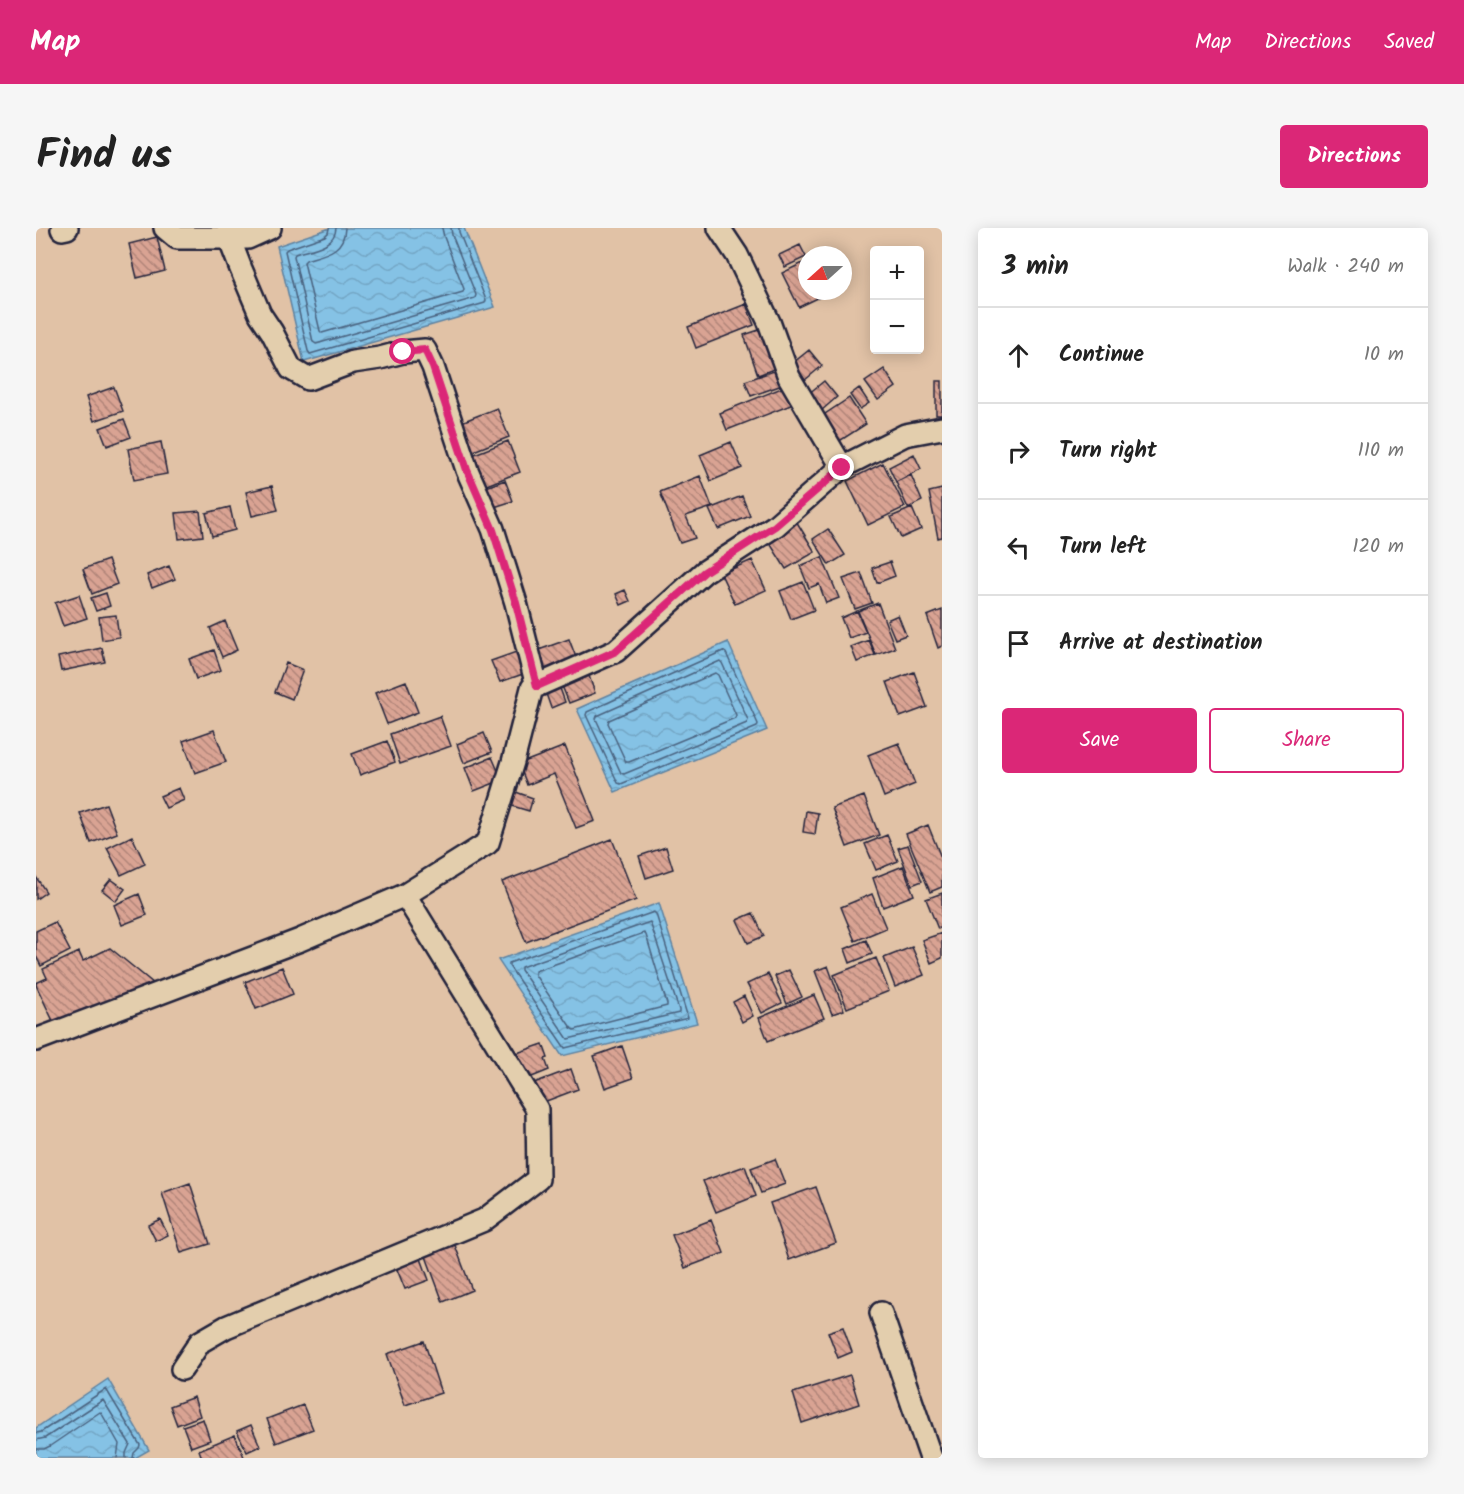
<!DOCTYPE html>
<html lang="en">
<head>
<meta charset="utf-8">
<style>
  :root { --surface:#fff; --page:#f6f6f6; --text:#222; --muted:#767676; --line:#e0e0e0; --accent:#db2777 }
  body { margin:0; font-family:Kalam,sans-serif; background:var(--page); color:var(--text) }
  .controls { position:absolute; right:18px; top:18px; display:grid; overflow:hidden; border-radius:6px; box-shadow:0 3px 15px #0003 }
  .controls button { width:54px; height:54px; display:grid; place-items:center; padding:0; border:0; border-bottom:2px solid var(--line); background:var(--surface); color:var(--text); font:30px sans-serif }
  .compass { position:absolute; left:762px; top:18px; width:54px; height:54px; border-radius:50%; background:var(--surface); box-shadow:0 3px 15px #0003; rotate:249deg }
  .stop { position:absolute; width:18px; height:18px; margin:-14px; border:4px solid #db2777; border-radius:50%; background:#fff }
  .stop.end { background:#db2777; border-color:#fff; box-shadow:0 2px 6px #0008 }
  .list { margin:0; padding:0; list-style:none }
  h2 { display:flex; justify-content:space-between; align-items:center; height:78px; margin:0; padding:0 24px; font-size:26px }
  h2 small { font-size:20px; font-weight:400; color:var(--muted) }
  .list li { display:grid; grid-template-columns:39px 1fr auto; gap:18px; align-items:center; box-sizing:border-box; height:96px; padding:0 24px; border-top:2px solid var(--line) }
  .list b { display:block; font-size:22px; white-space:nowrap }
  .list em { font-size:20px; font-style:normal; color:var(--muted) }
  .actions { display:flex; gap:12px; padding:18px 24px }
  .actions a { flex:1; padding:14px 0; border:2px solid var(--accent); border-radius:6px; text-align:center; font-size:21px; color:var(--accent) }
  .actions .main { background:var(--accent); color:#fff }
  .icon { flex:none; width:33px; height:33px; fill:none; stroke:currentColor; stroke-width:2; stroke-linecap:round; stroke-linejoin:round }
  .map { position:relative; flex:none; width:906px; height:1230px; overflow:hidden; border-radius:6px }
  header { display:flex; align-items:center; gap:36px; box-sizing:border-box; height:84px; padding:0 30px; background:var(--accent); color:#fff }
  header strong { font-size:28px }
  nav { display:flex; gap:33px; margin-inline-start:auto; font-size:21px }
  .intro { display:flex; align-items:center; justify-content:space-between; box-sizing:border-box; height:144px; padding:0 36px }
  h1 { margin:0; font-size:42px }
  .button { padding:15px 27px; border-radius:6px; background:var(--accent); color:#fff; font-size:21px; font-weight:700 }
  main { display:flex; gap:36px; padding:0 36px }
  aside { flex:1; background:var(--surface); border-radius:6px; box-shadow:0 3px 15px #0003 }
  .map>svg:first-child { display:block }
</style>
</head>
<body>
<header>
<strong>Map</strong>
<nav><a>Map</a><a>Directions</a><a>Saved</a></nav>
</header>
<div class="intro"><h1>Find us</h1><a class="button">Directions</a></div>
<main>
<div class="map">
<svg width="906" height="1230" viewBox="0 0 906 1230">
  <defs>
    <pattern id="water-waves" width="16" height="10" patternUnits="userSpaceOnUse" patternTransform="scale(1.5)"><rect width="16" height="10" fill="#85c2e5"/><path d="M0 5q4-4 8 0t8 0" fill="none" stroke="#73a6c5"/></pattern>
    <pattern id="building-back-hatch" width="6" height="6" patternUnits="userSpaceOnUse" patternTransform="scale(1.5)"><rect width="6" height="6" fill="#d9a393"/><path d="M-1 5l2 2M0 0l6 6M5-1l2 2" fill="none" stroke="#b08479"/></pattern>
  </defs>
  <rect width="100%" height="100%" fill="#e1c2a6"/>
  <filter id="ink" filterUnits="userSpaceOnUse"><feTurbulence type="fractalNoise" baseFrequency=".0167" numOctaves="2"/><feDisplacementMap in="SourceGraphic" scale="12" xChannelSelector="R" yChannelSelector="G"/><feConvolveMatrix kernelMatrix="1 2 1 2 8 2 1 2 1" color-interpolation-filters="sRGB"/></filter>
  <g filter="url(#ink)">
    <path fill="url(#water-waves)" stroke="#5d82a1" stroke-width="1.5" d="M294,0H428L459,79L268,134L241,18Z
      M692,414L731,502L579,564L541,481Z
      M623,675L661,795L526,828L462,732Z
      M72,1151L113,1222L99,1230H0V1200Z"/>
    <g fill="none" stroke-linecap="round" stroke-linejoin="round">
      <path stroke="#4a627f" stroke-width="1.5" d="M293,0L292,5L289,8L251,21L249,23L272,123L274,126L449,75L450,72L423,4V0
        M300,0C299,19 274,21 259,26L258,28L277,114L280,116L439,70L440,67L416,7L415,0
        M309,0C308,24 289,26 270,32L268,34L284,103L286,105L427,64L428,61L408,9L406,0
        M687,423L690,425L722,496L721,499L585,556L582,555L550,487L551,484Z
        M684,433L686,435L712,492L711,495L588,546L585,545L560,491L561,488Z
        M679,445L682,447L700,487L699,490L593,534H590L572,495L573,492Z
        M618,684L620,686L652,790L529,820L473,738V735Z
        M614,694L643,782V785L532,811L485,742V739Z
        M608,705L610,707L631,776V778L538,802L536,801L499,747V743Z
        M0,1205L5,1204L70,1161L104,1217L103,1220L98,1225L97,1230
        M0,1212L9,1210L67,1172L94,1216L90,1225V1230
        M0,1221H8L14,1218L64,1184L66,1186L83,1216L81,1230"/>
    </g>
    <path fill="url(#building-back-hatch)" stroke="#22223b" stroke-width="1.5" d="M121,9L129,43L101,50L93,16Z
      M764,17L770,29L749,39L743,27Z
      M771,33V63H789L790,66L763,79L746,45Z
      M710,76L718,97L660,120L652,99Z
      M729,100L743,139L722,147L708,107Z
      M773,122L786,138L769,152L757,135Z
      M747,140L752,155L715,168L709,153Z
      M848,141L860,159L842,172L829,154Z
      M788,153L801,169L785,183L772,166Z
      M900,153H906V187H900Z
      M753,157L760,175L691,202L684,185Z
      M78,159L87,183L58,193L50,169Z
      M823,160L833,175L824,181L814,167Z
      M813,170L830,196L802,214L786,188Z
      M461,180L473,209L430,226L418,197Z
      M88,191L95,209L71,218L64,200Z
      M472,213L484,244L443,260L431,229Z
      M125,214L131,246L98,252L92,221Z
      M695,214L706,240L675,253L664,227Z
      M878,226L885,241L860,254L853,239Z
      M847,235L869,279L832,297L811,253Z
      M875,247L886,273L872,280L860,254Z
      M664,248L676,279L650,288L659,310L644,315L624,264Z
      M469,252L477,273L452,281L445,261Z
      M236,258L242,282L216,288L210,264Z
      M906,261V309L902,310L893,264Z
      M706,268L714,288L682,301L673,281Z
      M194,279L199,302L176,308L170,285Z
      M876,280L885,301L865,310L855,289Z
      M164,283L167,308L143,311L140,285Z
      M759,291L779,324L750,341L730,309Z
      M792,301L809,327L793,337L777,311Z
      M786,329L803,370L790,375L783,356L773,360L764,338Z
      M72,332L81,356L56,366L47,341Z
      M716,332L730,362L699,376L685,346Z
      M854,334L859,348L841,355L836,340Z
      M133,338L139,351L116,360L111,347Z
      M825,345L836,375L819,381L807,351Z
      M767,354L778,382L755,391L744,363Z
      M589,362L594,373L585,377L580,366Z
      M70,365L74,378L60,383L55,370Z
      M43,367L51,390L27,398L19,375Z
      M842,375L859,420L840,427L822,383Z
      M906,382V418L902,420L891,388Z
      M821,383L830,404L813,410L805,390Z
      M80,387L83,409L66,412L63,389Z
      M862,387L870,407L859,411L851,392Z
      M189,393L201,422L186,429L174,400Z
      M533,411L541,432L507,444L500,423Z
      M833,412L839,427L821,434L815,419Z
      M66,420L69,434L25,443L22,429Z
      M178,422L185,442L160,451L153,431Z
      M483,423L490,445L464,454L455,433Z
      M250,435L267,442L256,471L239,464Z
      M551,442L559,465L533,475L524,453Z
      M878,444L891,479L864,489L851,454Z
      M370,453L382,484L351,496L339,465Z
      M522,455L529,474L515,480L508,460Z
      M404,488L415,518L364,536L354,506Z
      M178,502L190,534L159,545L147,513Z
      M448,505L456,524L428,535L421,516Z
      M351,513L359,534L324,547L316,526Z
      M863,515L879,556L848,569L832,527Z
      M529,518L559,593L540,600L518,546L491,557L483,536Z
      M456,529L466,552L438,563L429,540Z
      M143,560L148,572L130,580L124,568Z
      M477,563L497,570L493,583L473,577Z
      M828,568L843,607L811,619L796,580Z
      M70,576L81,605L55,615L44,585Z
      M770,583L782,585L779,606L767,604Z
      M892,597L906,632V659L894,664L870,606Z
      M851,607L862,633L840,642L829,616Z
      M96,608L109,636L85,647L71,620Z
      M576,611L600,672L490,714L466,654Z
      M872,617L886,653L876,657L862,620Z
      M630,619L637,641L610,650L603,628Z
      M867,638L878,667L847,679L837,650Z
      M0,649L10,664L0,671Z
      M75,651L89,661L80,673L66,662Z
      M906,665V699L902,701L890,671Z
      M103,666L111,687L86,697L78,677Z
      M836,666L850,700L819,713L805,679Z
      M717,685L728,708L712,715L701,692Z
      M19,694L34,723L5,738L0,728V703Z
      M906,705V730L895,735L886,712Z
      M830,712L836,726L814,735L809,721Z
      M876,719L888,747L859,759L848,730Z
      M74,720L117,755L19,797L0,757V755L11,750L7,741L43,724L47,733Z
      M840,730L853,763L811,780L798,747Z
      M792,738L808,782L796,786L779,743Z
      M246,739L257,766L220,781L209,754Z
      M753,742L766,769L751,776L739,748Z
      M732,746L746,775L726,785L711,756Z
      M778,767L788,790L732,813L723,790Z
      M708,768L717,788L706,794L697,774Z
      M507,816L512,830L509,831L513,842L491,851L481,825Z
      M586,818L597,850L569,860L558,828Z
      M535,841L542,861L505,875L498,855Z
      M739,931L749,956L725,965L715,940Z
      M709,938L720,968L680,984L667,953Z
      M154,955L174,1016L145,1025L126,965Z
      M780,959L800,1015L753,1032L734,975Z
      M124,991L132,1007L120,1013L112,997Z
      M675,992L688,1025L649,1040L636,1007Z
      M417,1012L436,1062L407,1074L388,1023Z
      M383,1025L393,1052L369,1061L358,1034Z
      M807,1099L816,1124L802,1130L792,1104Z
      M388,1113L405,1165L369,1177L351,1126Z
      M814,1147L823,1176L766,1195L757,1165Z
      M158,1169L164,1188L141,1197L134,1178Z
      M267,1177L277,1201L240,1215L231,1191Z
      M167,1191L174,1212L155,1219L147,1198Z
      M215,1197L224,1218L211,1224L201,1203Z
      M199,1207L208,1229L205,1230H166L163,1222Z"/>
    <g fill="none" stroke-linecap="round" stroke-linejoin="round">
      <defs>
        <path id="street" d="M129,0L141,10H212L234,0
          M683,0L701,27L733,94L753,149L806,239
          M26,1L31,0
          M193,10L205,41L224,86L236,104L255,141L272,151L317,134L344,130L367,124L389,122L397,139L431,242L457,301L480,375L501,458
          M0,812L264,712L369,667L452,615L477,534L496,460L580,423L668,344L739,298L806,239L869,207L906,200
          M845,1085L895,1230
          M146,1141L164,1114L190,1099L448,992L502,951L501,881L369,667"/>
      </defs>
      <use href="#street" stroke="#22223b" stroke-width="26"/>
      <use href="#street" stroke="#e3cead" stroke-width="21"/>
    </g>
  </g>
  <g fill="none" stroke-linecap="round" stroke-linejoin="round" filter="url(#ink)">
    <path stroke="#db2777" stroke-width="8" d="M367,124L389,122L397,139L431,242L457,302L480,375L501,458L580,423L668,344L739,298L806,240"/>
  </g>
</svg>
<div class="controls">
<button>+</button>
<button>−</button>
</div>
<svg class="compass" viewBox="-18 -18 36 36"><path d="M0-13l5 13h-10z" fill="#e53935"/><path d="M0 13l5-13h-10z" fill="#767676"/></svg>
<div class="stop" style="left:367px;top:124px"></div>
<div class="stop end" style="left:806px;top:240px"></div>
</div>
<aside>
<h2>3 min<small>Walk · 240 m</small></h2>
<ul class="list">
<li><svg class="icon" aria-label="ahead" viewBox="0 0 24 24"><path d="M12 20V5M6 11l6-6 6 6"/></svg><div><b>Continue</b></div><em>10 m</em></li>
<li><svg class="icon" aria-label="right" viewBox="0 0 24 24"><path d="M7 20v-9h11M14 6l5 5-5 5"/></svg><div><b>Turn right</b></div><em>110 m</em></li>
<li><svg class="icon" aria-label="left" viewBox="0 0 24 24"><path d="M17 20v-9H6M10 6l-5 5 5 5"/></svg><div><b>Turn left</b></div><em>120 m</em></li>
<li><svg class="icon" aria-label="arrive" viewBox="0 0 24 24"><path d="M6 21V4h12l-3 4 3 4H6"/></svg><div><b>Arrive at destination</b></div></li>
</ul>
<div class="actions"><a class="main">Save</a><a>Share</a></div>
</aside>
</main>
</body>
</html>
